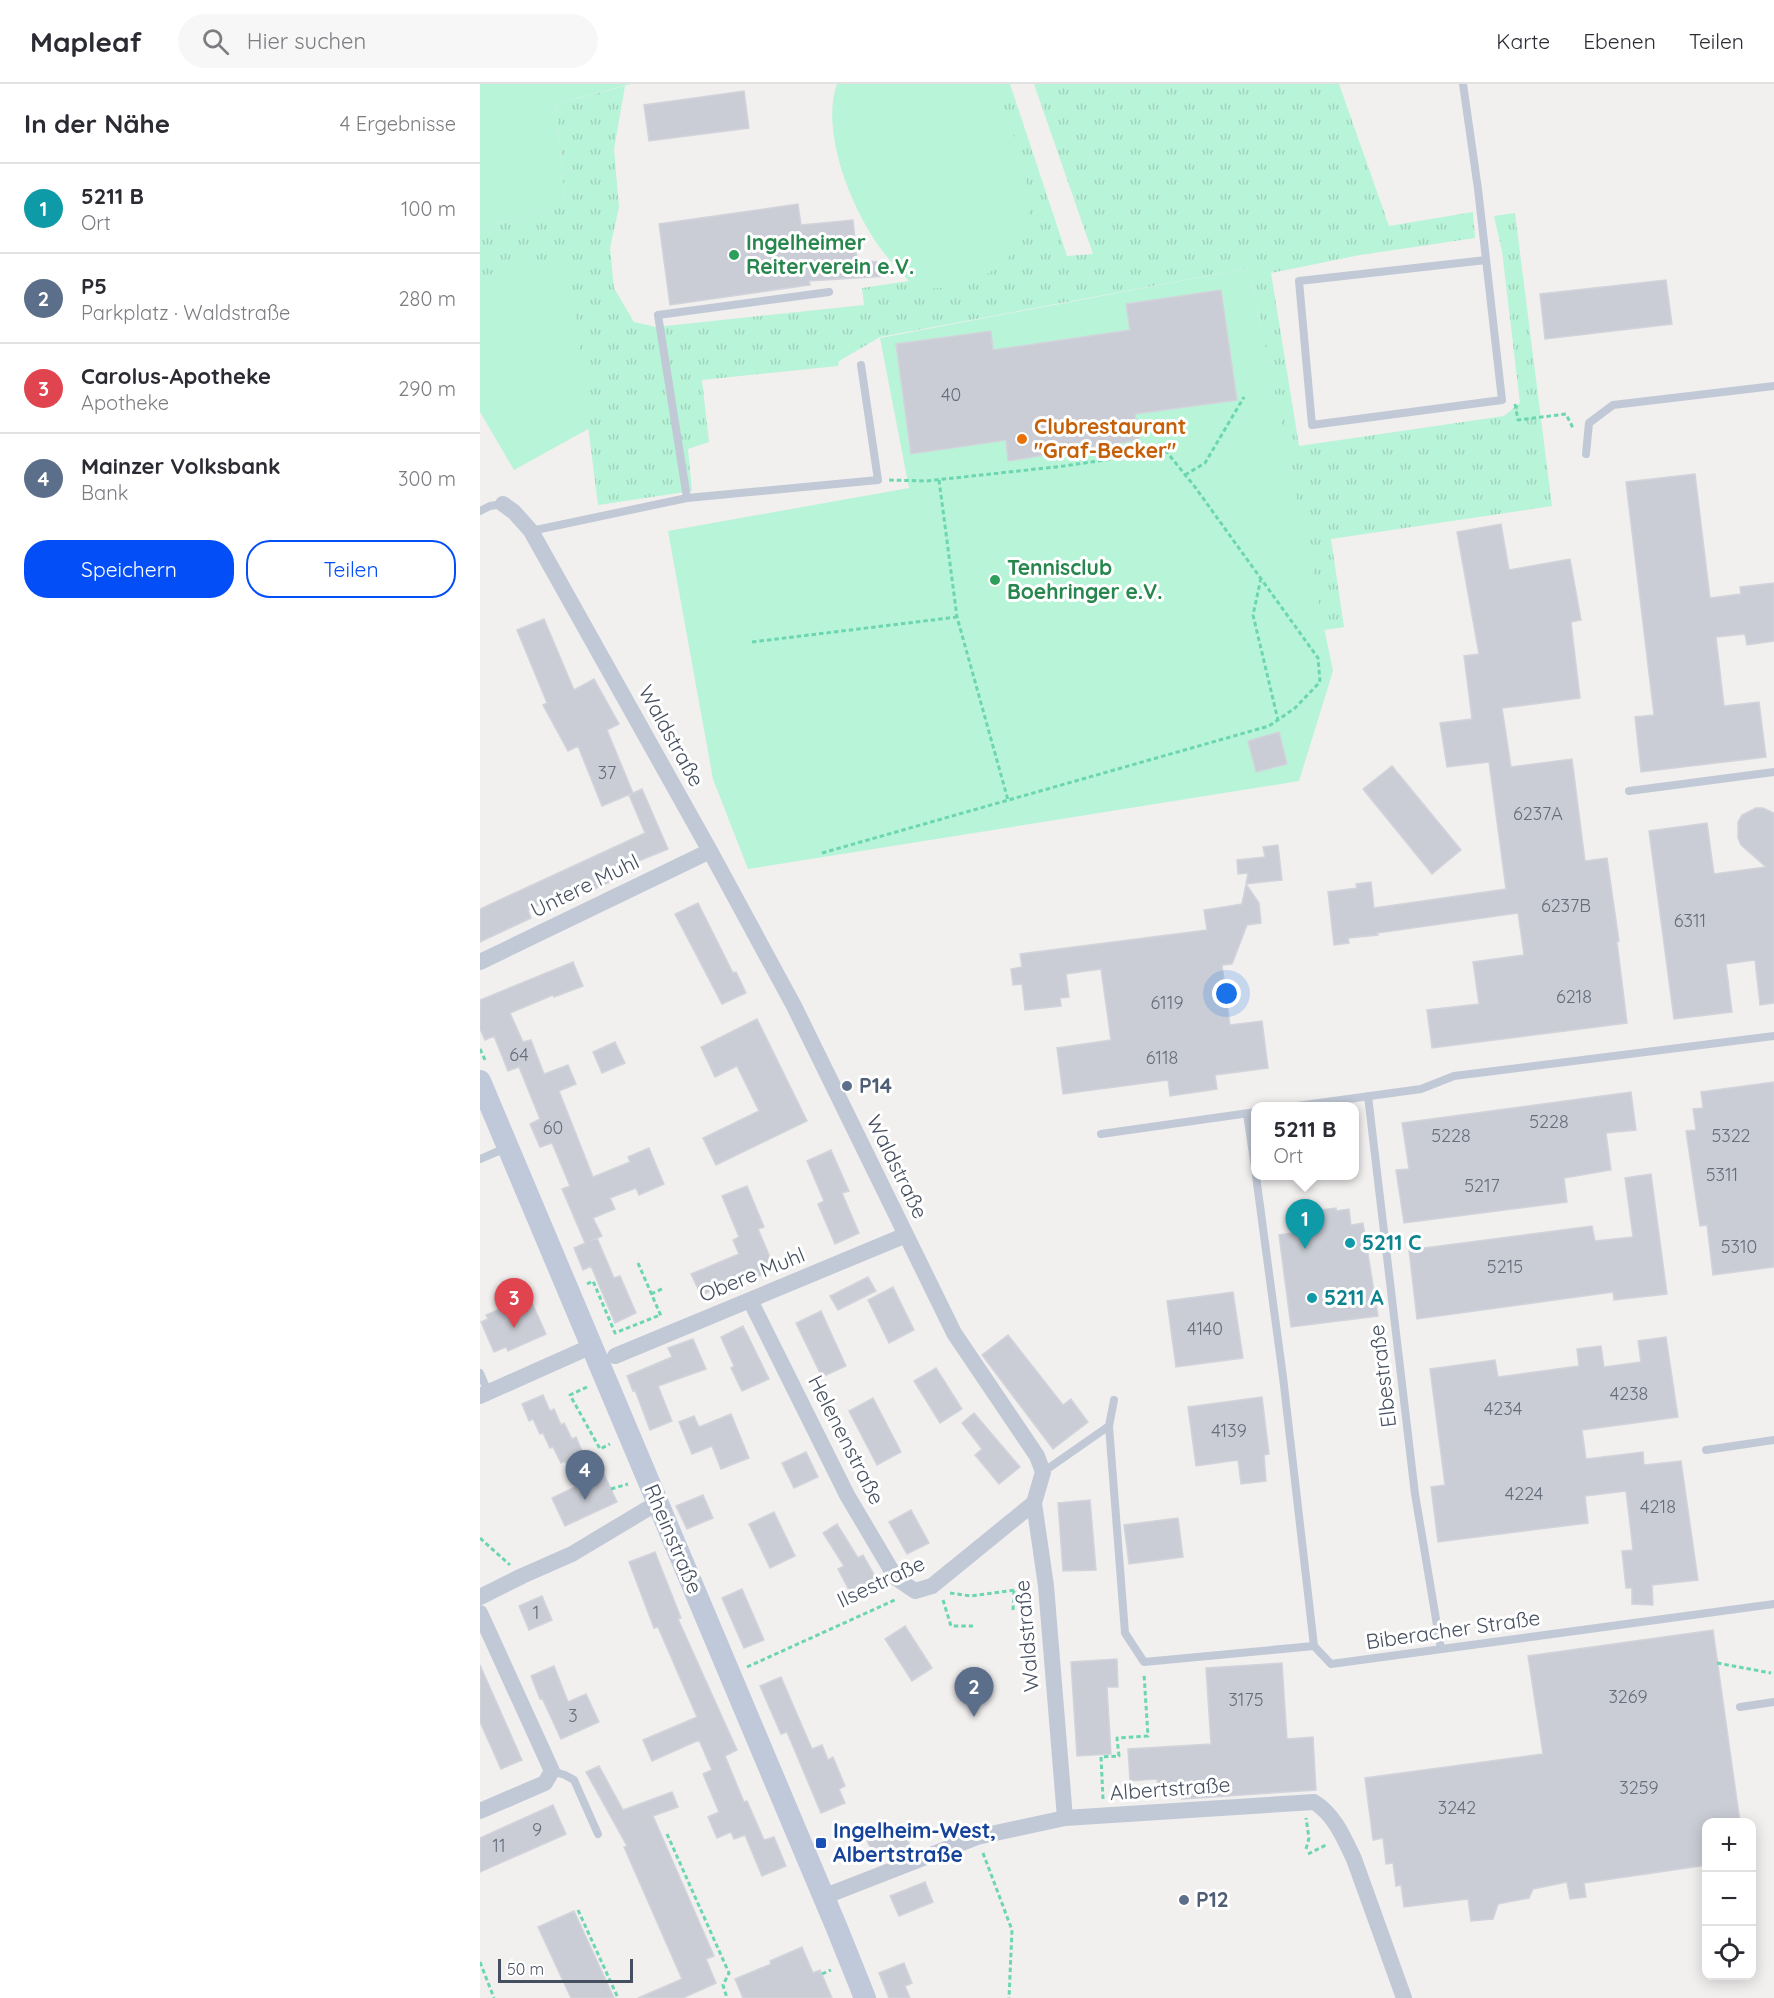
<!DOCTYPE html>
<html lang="de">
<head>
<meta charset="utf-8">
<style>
  :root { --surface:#fff; --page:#f7f7f7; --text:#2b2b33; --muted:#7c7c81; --line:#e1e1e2; --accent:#044ef7 }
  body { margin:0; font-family:Quicksand,sans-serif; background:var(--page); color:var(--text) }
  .controls { position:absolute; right:18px; bottom:18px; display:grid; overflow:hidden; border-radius:12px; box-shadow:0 3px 15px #0003 }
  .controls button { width:54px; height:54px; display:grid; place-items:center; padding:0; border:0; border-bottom:2px solid var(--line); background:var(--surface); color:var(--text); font:30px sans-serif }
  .scale { position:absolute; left:18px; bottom:15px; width:135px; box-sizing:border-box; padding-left:6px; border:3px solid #454f5f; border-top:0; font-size:16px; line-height:21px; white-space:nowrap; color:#454f5f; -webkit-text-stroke:4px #fff; paint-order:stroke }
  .you { position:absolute; left:747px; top:910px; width:21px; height:21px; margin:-15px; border:4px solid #fff; border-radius:50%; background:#1a73e8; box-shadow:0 0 0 9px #1a73e833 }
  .badge { display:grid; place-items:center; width:39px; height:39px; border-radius:50%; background:var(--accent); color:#fff; font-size:20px; font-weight:700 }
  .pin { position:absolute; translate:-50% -50px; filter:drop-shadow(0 2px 3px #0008) }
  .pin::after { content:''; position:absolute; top:32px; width:21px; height:18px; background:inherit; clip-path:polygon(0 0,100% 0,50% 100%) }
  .popup { position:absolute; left:771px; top:1018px; width:108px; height:78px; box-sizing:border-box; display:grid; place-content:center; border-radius:12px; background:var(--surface); filter:drop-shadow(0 2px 4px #0005); font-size:20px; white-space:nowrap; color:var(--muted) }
  .popup b { font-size:22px; color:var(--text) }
  .popup::after { content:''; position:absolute; left:50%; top:100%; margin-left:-12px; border:12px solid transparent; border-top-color:var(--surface) }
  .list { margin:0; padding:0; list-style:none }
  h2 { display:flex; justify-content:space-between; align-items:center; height:78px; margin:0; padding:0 24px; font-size:26px }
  h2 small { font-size:20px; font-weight:400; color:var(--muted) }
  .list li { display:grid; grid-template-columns:39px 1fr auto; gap:18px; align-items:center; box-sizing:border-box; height:90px; padding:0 24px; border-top:2px solid var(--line) }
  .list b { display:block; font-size:22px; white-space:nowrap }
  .list p { margin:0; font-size:20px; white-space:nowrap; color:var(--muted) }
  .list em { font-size:20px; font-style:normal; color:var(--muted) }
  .actions { display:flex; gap:12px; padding:18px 24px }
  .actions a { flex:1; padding:14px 0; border:2px solid var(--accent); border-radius:24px; text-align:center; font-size:21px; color:var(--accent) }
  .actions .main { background:var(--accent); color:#fff }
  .icon { flex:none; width:33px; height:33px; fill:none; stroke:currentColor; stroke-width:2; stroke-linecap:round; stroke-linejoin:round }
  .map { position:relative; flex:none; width:1294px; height:1914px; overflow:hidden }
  header { display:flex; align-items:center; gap:36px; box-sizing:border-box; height:84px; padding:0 30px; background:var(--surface); border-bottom:2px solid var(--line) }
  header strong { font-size:28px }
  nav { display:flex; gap:33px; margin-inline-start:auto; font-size:21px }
  .search { width:420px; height:54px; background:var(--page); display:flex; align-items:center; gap:15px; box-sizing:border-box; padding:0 21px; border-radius:33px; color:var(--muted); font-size:22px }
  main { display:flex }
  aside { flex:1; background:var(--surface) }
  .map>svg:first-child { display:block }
</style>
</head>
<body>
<header>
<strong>Mapleaf</strong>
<div class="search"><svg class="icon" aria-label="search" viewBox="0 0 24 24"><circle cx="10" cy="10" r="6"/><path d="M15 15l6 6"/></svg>Hier suchen</div>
<nav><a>Karte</a><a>Ebenen</a><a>Teilen</a></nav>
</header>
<main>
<aside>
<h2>In der Nähe<small>4 Ergebnisse</small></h2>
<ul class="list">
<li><span class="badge" style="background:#0f9aa8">1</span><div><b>5211 B</b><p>Ort</p></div><em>100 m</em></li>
<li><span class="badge" style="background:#5c6f8a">2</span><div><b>P5</b><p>Parkplatz · Waldstraße</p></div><em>280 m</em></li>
<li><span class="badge" style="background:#e0444e">3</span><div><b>Carolus-Apotheke</b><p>Apotheke</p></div><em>290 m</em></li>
<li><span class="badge" style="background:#5c6f8a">4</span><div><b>Mainzer Volksbank</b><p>Bank</p></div><em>300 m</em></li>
</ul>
<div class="actions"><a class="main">Speichern</a><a>Teilen</a></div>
</aside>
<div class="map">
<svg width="1294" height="1914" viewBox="0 0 1294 1914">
  <defs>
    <pattern id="grass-tufts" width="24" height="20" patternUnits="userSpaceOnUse" patternTransform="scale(1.5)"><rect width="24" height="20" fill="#b8f4d8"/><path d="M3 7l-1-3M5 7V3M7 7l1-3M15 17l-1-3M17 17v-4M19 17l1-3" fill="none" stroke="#a0d3bc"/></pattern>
  </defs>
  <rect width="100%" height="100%" fill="#f2efef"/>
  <path fill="url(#grass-tufts)" d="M515,0H530L587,172L613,170L554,0H859L909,142L993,128L995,154L880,171L791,189L819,362L1024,332L1040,319L1022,167L1014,132L1035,129L1072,422L851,455L864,543L844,546L769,184L400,253L359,277L358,282L222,296L229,358L208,365L212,407L118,421L87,176L0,193V146L85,119L76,20L145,2L134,65L139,123L130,164L134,204L154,238L176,243L384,221L382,204L429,197L435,201L544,145L549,122L546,99Z"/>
  <path fill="#b8f4d8" d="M0,0H151L76,20L85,119L0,146Z
    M357,0H515C526,30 551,93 549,123C546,160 525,185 491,197C474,202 449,209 433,200C426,196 423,188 417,183C379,148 338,51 357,0Z
    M87,175L110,344L34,386L0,328V193Z
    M769,184L853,587L819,697L268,785L233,695L188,447L429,404L400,254Z"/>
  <path fill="#cacdd5" stroke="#d2d4db" stroke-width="1.5" d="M264,7L269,44L169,57L164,21Z
    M318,120L321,141L373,136L377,177L404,178L407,192L329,197L330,201L190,221L179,140Z
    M1186,196L1192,240L1065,255L1060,210Z
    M741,206L757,316L655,330L659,356L528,377L526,356L431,370L416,260L511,247L513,266L650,246L646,220Z
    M1215,390L1230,514L1261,510L1260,503L1294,499V557L1267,561L1265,550L1236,553L1244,622L1279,618L1286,673L1161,688L1155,633L1174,631L1146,398Z
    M1021,440L1029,486L1090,475L1101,536L1091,538L1100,614L1022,624L1031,683L1092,675L1105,777L1127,774L1139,857L1137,858L1147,939L952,964L947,926L999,920L993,878L1044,871L1038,829L897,849L898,851L868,854L869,859L854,861L848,808L877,804L876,800L891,798L894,824L1026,805L1009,678L967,683L960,639L992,635L984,572L999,570L977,448Z
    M64,535L94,606L114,595L139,640L127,646L153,709L122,722L98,662L88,667L63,621L67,619L37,546Z
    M799,648L807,680L776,688L768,657Z
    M912,682L981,766L952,790L883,705Z
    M162,705L188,765L156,778L159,785L105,809L101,801L48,826L51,834L0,858V825L165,749L149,711Z
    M1276,724H1283L1294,729V919L1280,921L1275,876L1246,880L1252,928L1194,935L1169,747L1227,739L1234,790L1286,783L1261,761L1258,754V738L1262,731Z
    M798,761L802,796L766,800L768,789L758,790L757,776L785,773L783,763Z
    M766,800L779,819L781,839L767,841L752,880L742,881L750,941L782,937L788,984L735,991L737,1005L690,1012L688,996L583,1010L577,964L631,956L621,885L586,890L589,913L580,914L581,922L545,926L542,900L533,901L531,885L542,883L540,870L727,846L724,826L762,820Z
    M218,819L253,889L256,888L266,909L242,920L195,830Z
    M93,878L103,902L74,913L73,911L30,929L43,958L51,956L64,990L88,981L96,1000L79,1007L113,1093L150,1078L148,1073L169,1064L184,1100L159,1111L156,1104L130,1114L135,1125L113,1134L122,1152L110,1157L117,1154L134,1194L140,1192L156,1229L135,1239L111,1182L103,1186L94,1164L105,1159L82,1105L90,1102L72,1059L60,1063L50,1040L60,1035L39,983L28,987L14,952L5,956L0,945V916Z
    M277,935L327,1037L236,1081L223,1054L279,1027L257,982L235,993L221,963Z
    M135,958L145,979L122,989L113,968Z
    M1294,998V1183L1233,1191L1227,1141L1220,1142L1206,1047L1216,1046L1213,1025L1223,1024L1221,1008Z
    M1151,1008L1156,1046L1126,1049L1131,1086L1084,1094L1087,1118L924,1139L916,1086L929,1085L922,1039Z
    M351,1066L369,1107L362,1109L379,1149L355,1160L338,1120L344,1117L327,1077Z
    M1171,1090L1187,1210L1134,1216L1133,1208L937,1235L929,1166L1112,1142L1115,1157L1153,1153L1145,1094Z
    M267,1102L284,1143L278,1145L295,1185L270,1196L268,1192L221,1211L211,1190L259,1170L253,1156L259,1153L242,1112Z
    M856,1124V1127L869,1125L871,1141L883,1139L898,1232L811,1243L799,1151L819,1148L817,1129Z
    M388,1193L396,1207L358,1226L350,1212Z
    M413,1203L434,1246L409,1259L388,1216Z
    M753,1208L763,1274L696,1283L687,1217Z
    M49,1212L66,1250L28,1267L26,1263L14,1268L1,1238L8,1235L6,1231Z
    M341,1227L366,1282L342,1293L316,1239Z
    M263,1242L289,1295L262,1307L251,1284L254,1282L241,1253Z
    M528,1251L583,1321L591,1315L608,1338L573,1365L502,1271Z
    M1186,1253L1198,1333L1102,1346L1106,1375L1163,1368L1164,1381L1201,1377L1218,1496L1172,1501L1173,1521L1152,1520V1504H1146L1142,1467L1153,1466L1146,1407L1105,1412L1108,1439L958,1458L951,1403L965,1401L950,1285L1015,1276L1018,1293L1099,1282L1097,1265L1121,1262L1124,1283L1161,1278L1158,1257Z
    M213,1255L226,1285L178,1302L192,1337L170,1346L155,1306L153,1307L147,1292L192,1273L188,1264Z
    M456,1284L482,1325L460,1339L434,1297Z
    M63,1311L70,1327L74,1325L81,1341L84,1339L92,1355L96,1353L114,1395L124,1390L137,1418L85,1442L72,1414L97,1402L85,1377L81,1379L73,1363L70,1364L63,1349L60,1350L53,1335L49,1337L42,1320Z
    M782,1313L789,1370L784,1371L786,1397L761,1400L758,1376L716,1382L708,1323Z
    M393,1314L421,1368L397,1381L369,1327Z
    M494,1329L540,1383L519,1400L495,1371L502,1365L482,1339Z
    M251,1330L269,1374L241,1385L232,1362L212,1370L199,1338L214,1332L219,1343Z
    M326,1368L338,1393L314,1404L302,1379Z
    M223,1411L233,1434L207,1445L196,1422Z
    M610,1416L616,1486L583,1487L578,1419Z
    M431,1426L449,1459L427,1470L409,1438Z
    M294,1428L315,1472L290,1484L269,1440Z
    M698,1434L703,1473L649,1480L644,1441Z
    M357,1440L378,1474L383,1471L396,1494L370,1508L358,1485L364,1482L343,1449Z
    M175,1468L201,1534L198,1535L257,1666L245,1672L264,1718L267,1717L284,1756L294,1753L306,1782L282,1792L265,1751L254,1755L251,1748L237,1754L228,1733L239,1728L223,1690L232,1686L219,1656L172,1677L163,1656L217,1633L178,1543L174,1544L149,1478Z
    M262,1505L284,1556L264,1564L242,1514Z
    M62,1512L72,1536L49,1546L39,1522Z
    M425,1542L452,1584L432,1597L405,1555Z
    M1233,1546L1260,1738H1227V1781L1104,1799L1106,1813L1090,1815L1087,1798L1053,1805L1049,1814L1018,1820L1013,1835L991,1837L988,1815L924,1823L921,1801L916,1802L913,1779L906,1780L903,1754L893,1756L885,1694L1063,1670L1048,1572Z
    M637,1575L638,1603H627L631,1670L597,1672L591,1578Z
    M802,1579L807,1655L833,1653L836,1706L702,1715L701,1702L678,1704L677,1695L650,1697L648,1665L731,1660L726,1584Z
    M0,1581L42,1676L21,1685L0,1638Z
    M74,1582L88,1618L106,1610L119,1638L81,1655L62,1614L60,1615L51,1592Z
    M301,1593L332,1665L342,1661L348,1676L353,1673L365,1702L359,1705L365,1719L341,1729L307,1648L301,1650L280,1602Z
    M119,1682L143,1726L192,1708L198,1723L173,1732L234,1872L226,1875L236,1899L203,1914H158L202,1895L144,1763L147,1762L106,1688Z
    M73,1721L86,1750L0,1788V1754Z
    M421,1739L430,1761L395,1775L386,1754Z
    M445,1798L453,1818L419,1832L410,1812Z
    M94,1827L134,1914H91L58,1843Z
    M322,1863L333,1889L340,1886L352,1914H263L255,1895L291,1880L290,1877Z
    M424,1879L432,1899L425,1902L430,1914H409L399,1889Z"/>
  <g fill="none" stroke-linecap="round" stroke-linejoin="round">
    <path stroke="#6cd6b0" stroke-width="3" stroke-dasharray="4.5 3" stroke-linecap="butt" d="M1035,320L1038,336L1086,330L1094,346
      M705,391L725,379L764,313
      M459,396L477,533L528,716
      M781,494L773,531L798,636
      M272,558L477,533
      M342,769L789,642L815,624L840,598L838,574L715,403L686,367L584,382L446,397L409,396
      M0,965L6,978
      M158,1179L181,1232
      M107,1200L113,1197L135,1249L180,1231
      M171,1210L184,1204
      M107,1303L90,1311L120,1365L130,1360
      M131,1405L148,1400
      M0,1454L30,1481
      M470,1509L491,1512L550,1504
      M463,1516L471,1542H493
      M533,1526L534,1506
      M1237,1579L1291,1589
      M267,1583L417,1515
      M623,1715L621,1673L639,1672L637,1654L668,1652L664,1590
      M187,1750L249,1889L243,1901L247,1914
      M826,1765L829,1754L826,1734
      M503,1769L532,1846L529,1914
      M828,1770L848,1760
      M98,1826L138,1914
      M0,1878L14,1914
      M342,1890L351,1886"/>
    <path stroke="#c1c9d6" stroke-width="8" d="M983,0L998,105L1022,316L832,341L819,197L1006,176
      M1106,370L1109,339L1133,321L1294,302
      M207,414L178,231L349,208
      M0,427L10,422L23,420
      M51,447L207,414L398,396L381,281
      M1149,707L1294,688
      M888,1012L935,1410L961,1565
      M817,1022L941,1005L974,992L1294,952
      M767,1030L776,1090
      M621,1050L776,1028
      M0,1075L28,1063
      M776,1092L803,1293L834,1562
      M0,1289L8,1308
      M634,1316L629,1342L645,1549L664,1578L834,1562L851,1580L1294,1520
      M1226,1366L1294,1356
      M563,1388L629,1342
      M1260,1623L1294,1618
      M72,1687L85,1691L94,1696L118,1750"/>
    <path stroke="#c1c9d6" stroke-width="16" d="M23,420L34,428L51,447L230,767L314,922L474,1249L557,1372L563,1388L554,1419L566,1502L585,1734
      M0,878L230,767
      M270,1216L367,1411L416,1494L435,1507L452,1502L554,1419
      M135,1272L426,1151
      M0,1312L112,1262
      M0,1513L42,1492L92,1470L167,1425L179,1421
      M0,1529L72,1687L65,1699L0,1727
      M343,1813L497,1753L585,1734L834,1718C854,1730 864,1754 874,1775L924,1914"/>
    <path stroke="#bfc9da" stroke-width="22" d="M0,997L356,1842L385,1914"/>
  </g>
  <g fill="#2e9e5b" stroke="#fff" stroke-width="2">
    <circle cx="254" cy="171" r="6"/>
    <circle cx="515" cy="496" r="6"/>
  </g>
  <circle fill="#e8710a" stroke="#fff" stroke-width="2" cx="542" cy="355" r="6"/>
  <g fill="#5c6f8a" stroke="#fff" stroke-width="2">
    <circle cx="367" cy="1002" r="6"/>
    <circle cx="704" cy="1816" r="6"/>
  </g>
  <g fill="#0f9aa8" stroke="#fff" stroke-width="2">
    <circle cx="870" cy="1159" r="6"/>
    <circle cx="832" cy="1214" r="6"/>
  </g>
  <rect fill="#1a4fb4" stroke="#fff" stroke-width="2" x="335" y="1753" width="12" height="12" rx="3"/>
  <g text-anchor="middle" stroke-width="6" stroke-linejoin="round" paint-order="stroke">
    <g font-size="18" fill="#666e7c">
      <text x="471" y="317">40</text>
      <text x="127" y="695">37</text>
      <text x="1058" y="736">6237A</text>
      <text x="1086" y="828">6237B</text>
      <text x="1210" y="843">6311</text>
      <text x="1094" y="919">6218</text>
      <text x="687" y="925">6119</text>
      <text x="39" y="977">64</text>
      <text x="682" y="980">6118</text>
      <text x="1069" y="1044">5228</text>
      <text x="73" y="1050">60</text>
      <text x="971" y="1058">5228</text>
      <text x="1251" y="1058">5322</text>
      <text x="1242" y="1097">5311</text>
      <text x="1002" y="1108">5217</text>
      <text x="1259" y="1169">5310</text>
      <text x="1025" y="1189">5215</text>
      <text x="725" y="1251">4140</text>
      <text x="1149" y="1316">4238</text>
      <text x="1023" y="1331">4234</text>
      <text x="749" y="1353">4139</text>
      <text x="1044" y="1416">4224</text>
      <text x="1178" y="1429">4218</text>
      <text x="56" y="1535">1</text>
      <text x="1148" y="1619">3269</text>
      <text x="766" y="1622">3175</text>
      <text x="93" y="1638">3</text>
      <text x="1159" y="1710">3259</text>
      <text x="977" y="1730">3242</text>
      <text x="57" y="1752">9</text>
      <text x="19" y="1768">11</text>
    </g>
    <g font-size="21" font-weight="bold" fill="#27864d" stroke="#fff" text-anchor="start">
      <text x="266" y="166">Ingelheimer<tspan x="266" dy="24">Reiterverein e.V.</tspan></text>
      <text x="527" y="491">Tennisclub<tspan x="527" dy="24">Boehringer e.V.</tspan></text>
    </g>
    <g font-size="21" font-weight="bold" fill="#c56008" stroke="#fff" text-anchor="start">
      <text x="554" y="350">Clubrestaurant<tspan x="554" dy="24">"Graf-Becker"</tspan></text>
    </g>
    <g font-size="21" fill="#454f5f" stroke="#fff">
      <text transform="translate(191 652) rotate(61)" y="7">Waldstraße</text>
      <text transform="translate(105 802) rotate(-26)" y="7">Untere Muhl</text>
      <text transform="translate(417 1083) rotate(64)" y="7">Waldstraße</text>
      <text transform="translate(272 1191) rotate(-22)" y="7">Obere Muhl</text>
      <text transform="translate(903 1292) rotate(-97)" y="7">Elbestraße</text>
      <text transform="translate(366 1356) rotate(63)" y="7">Helenenstraße</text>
      <text transform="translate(193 1455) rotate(67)" y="7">Rheinstraße</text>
      <text transform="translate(401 1498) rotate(-25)" y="7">Ilsestraße</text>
      <text transform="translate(973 1546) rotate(-8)" y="7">Biberacher Straße</text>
      <text transform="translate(547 1552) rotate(-95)" y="7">Waldstraße</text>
      <text transform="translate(690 1705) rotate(-4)" y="7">Albertstraße</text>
    </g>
    <g font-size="21" font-weight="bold" fill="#4e5e75" stroke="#fff" text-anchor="start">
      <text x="379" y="1009">P14</text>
      <text x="716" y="1823">P12</text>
    </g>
    <g font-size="21" font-weight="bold" fill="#0d838f" stroke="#fff" text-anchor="start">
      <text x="882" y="1166">5211 C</text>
      <text x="844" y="1221">5211 A</text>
    </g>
    <g font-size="21" font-weight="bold" fill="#164399" stroke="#fff" text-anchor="start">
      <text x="353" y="1754">Ingelheim-West,<tspan x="353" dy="24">Albertstraße</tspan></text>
    </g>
  </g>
</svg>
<div class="controls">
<button>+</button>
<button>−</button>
<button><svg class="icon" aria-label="locate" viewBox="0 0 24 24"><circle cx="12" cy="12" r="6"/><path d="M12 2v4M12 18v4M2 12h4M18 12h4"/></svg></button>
</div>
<div class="scale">50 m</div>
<div class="you"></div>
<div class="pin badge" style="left:825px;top:1165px;background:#0f9aa8">1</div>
<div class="popup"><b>5211 B</b>Ort</div>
<div class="pin badge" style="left:494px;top:1633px;background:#5c6f8a">2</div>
<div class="pin badge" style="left:34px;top:1244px;background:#e0444e">3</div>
<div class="pin badge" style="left:105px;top:1416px;background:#5c6f8a">4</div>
</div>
</main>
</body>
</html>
